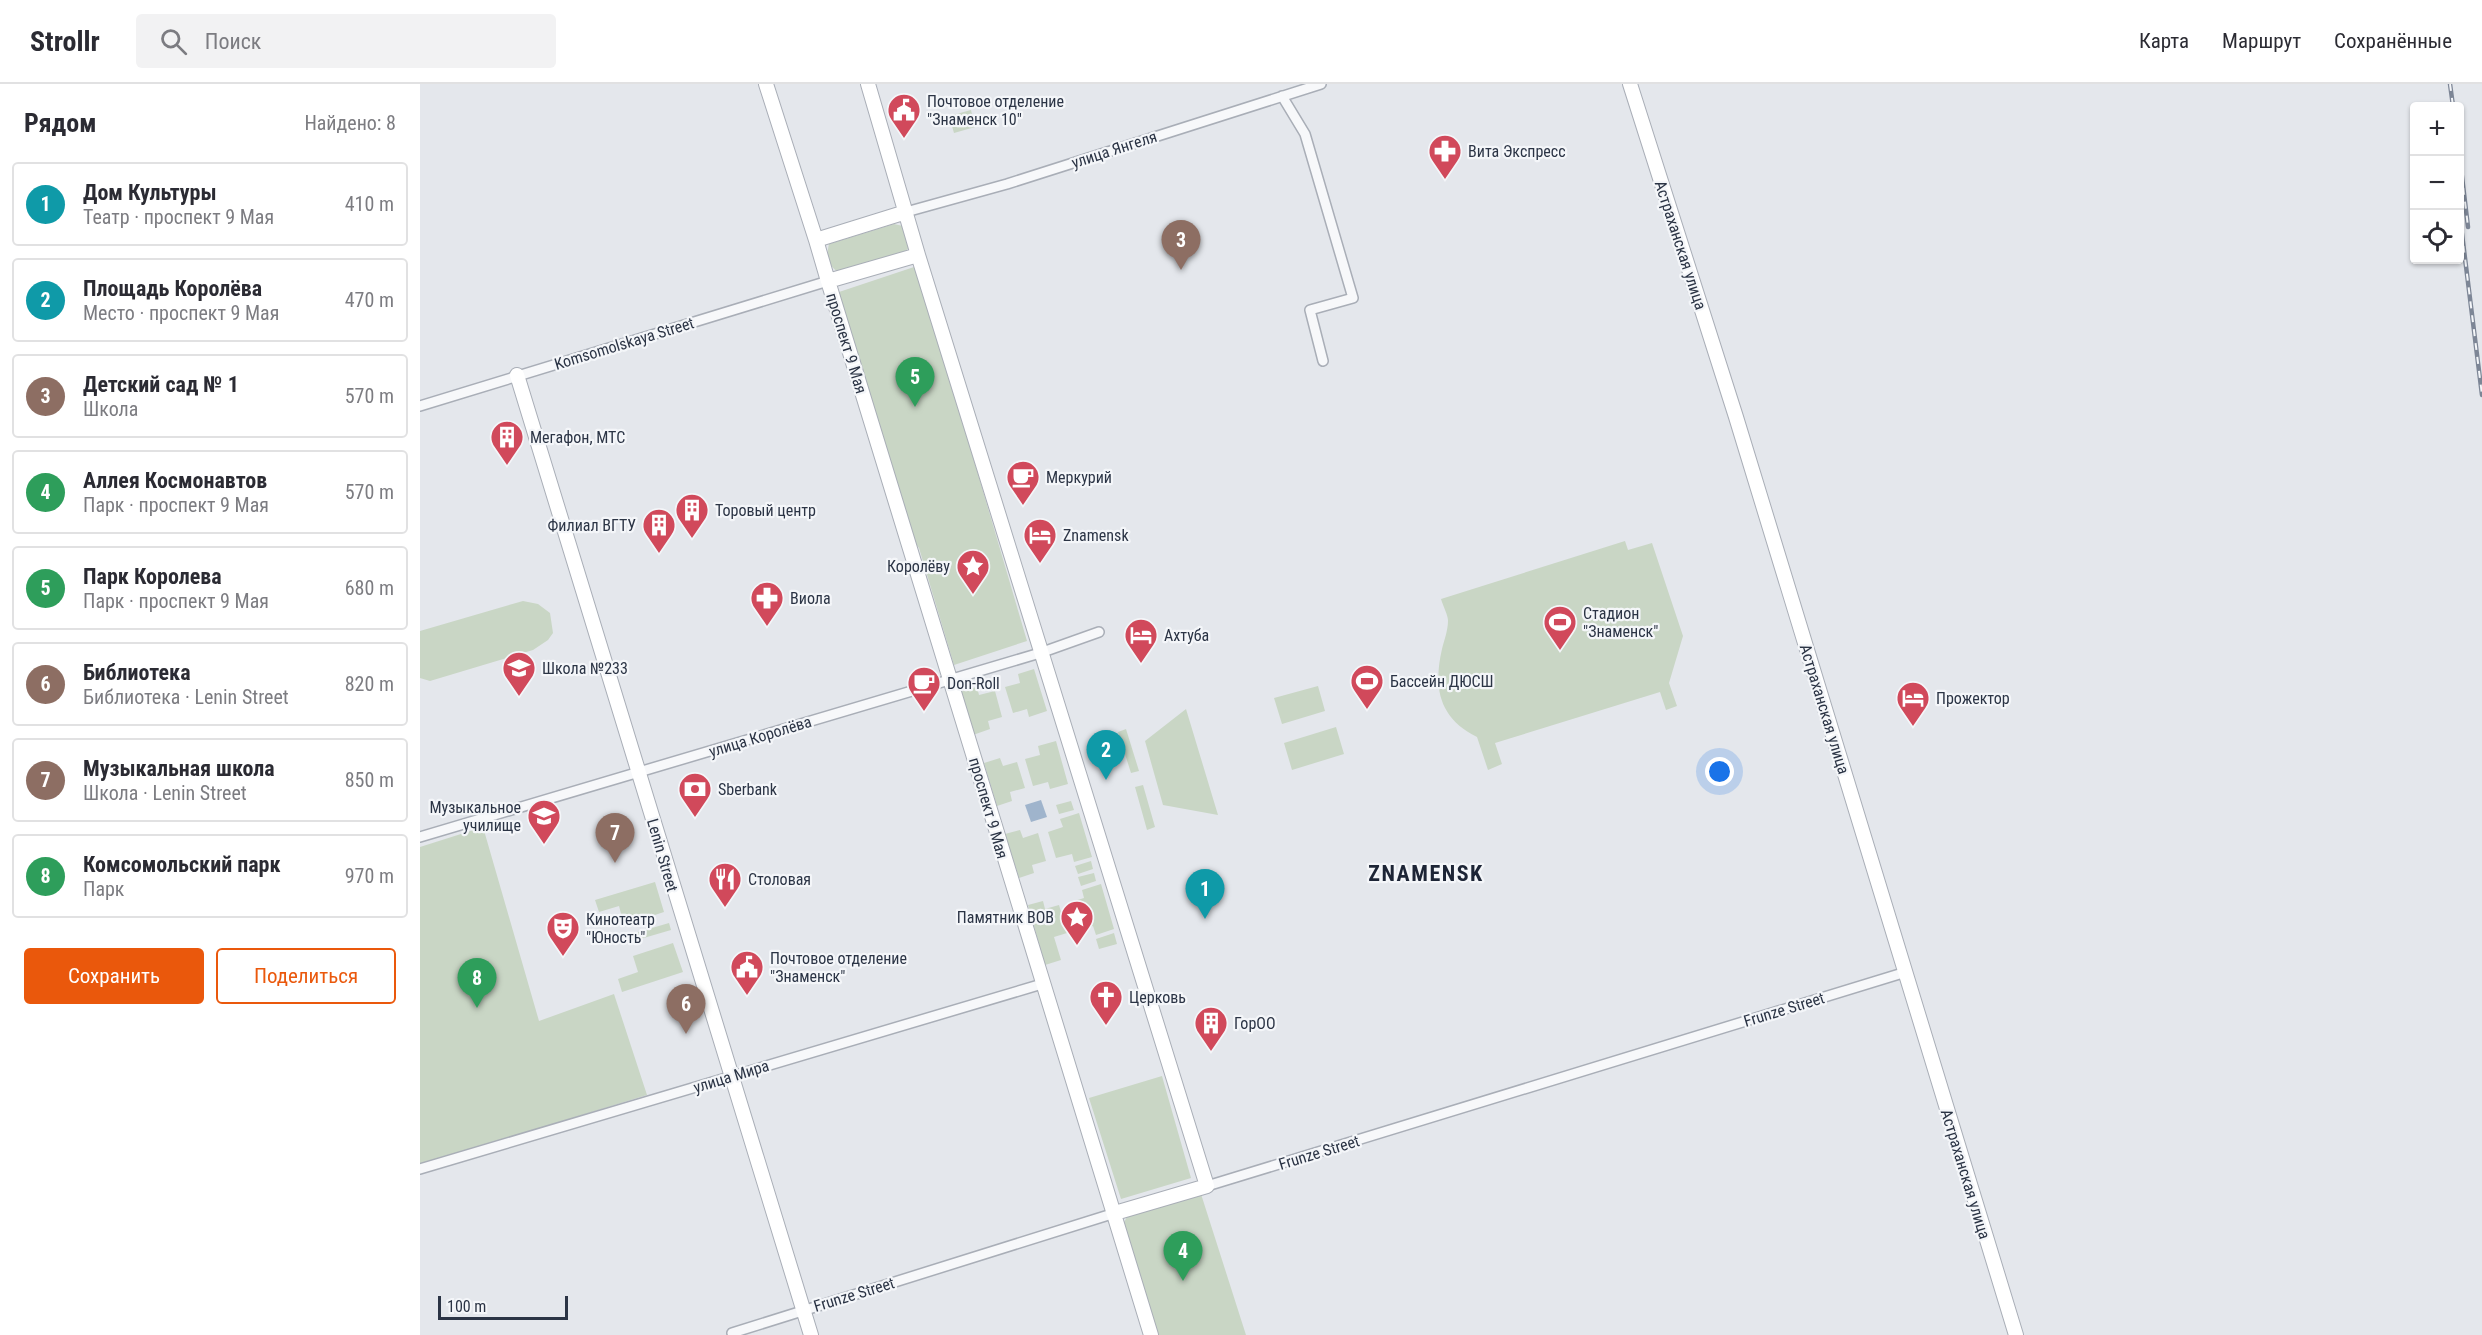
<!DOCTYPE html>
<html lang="ru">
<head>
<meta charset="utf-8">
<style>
  :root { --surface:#fff; --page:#f2f2f3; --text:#2b2b33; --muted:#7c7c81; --line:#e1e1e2; --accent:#ea580c }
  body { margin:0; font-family:"Roboto Condensed",sans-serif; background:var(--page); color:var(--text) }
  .controls { position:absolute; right:18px; top:18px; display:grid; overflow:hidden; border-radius:6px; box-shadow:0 2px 4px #0004 }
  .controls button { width:54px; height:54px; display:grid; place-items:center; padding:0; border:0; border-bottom:2px solid var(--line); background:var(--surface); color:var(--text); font:30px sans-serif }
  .scale { position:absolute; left:18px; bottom:15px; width:130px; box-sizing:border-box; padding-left:6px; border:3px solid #2b3445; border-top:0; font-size:16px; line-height:21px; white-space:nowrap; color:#2b3445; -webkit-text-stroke:4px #f4f6f9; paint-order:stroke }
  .you { position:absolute; left:1300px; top:688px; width:21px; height:21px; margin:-15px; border:4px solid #fff; border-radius:50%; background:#1a73e8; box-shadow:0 0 0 9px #1a73e833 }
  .badge { display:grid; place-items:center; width:39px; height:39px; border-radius:50%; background:var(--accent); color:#fff; font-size:20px; font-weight:700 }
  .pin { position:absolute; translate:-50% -50px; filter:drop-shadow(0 2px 3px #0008) }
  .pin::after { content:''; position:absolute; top:32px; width:21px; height:18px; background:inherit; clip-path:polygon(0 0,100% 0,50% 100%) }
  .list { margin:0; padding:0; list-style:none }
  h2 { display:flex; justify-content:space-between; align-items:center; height:78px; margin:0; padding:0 24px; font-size:26px }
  h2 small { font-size:20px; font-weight:400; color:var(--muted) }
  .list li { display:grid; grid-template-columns:39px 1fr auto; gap:18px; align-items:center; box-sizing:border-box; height:84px; margin:0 12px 12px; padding:0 12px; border:2px solid var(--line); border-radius:6px }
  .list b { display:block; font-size:22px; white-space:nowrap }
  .list p { margin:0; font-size:20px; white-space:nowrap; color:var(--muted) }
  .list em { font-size:20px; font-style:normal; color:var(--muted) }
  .actions { display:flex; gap:12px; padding:18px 24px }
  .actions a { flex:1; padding:14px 0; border:2px solid var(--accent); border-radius:6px; text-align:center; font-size:21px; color:var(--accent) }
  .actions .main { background:var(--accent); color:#fff }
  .icon { flex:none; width:33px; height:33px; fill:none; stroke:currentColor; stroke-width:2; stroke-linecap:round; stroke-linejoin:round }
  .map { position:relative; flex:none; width:2062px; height:1251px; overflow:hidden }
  header { display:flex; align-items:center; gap:36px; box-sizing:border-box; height:84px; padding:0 30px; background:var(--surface); border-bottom:2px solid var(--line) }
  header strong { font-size:28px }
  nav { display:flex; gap:33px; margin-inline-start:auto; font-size:21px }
  .search { width:420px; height:54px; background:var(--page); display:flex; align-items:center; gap:15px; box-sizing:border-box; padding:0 21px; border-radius:6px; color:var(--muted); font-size:22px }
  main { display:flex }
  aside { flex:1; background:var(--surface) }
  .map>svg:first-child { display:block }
</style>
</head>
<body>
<header>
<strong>Strollr</strong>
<div class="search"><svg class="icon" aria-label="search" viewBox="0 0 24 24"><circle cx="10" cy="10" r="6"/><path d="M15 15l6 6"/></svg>Поиск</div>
<nav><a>Карта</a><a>Маршрут</a><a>Сохранённые</a></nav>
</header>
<main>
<aside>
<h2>Рядом<small>Найдено: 8</small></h2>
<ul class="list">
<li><span class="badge" style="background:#0f9aa8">1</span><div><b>Дом Культуры</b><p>Театр · проспект 9 Мая</p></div><em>410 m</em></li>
<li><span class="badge" style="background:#0f9aa8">2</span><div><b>Площадь Королёва</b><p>Место · проспект 9 Мая</p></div><em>470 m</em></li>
<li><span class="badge" style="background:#8d6e63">3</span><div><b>Детский сад № 1</b><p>Школа</p></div><em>570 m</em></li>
<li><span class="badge" style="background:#2e9e5b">4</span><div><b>Аллея Космонавтов</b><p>Парк · проспект 9 Мая</p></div><em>570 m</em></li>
<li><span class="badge" style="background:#2e9e5b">5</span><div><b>Парк Королева</b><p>Парк · проспект 9 Мая</p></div><em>680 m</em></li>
<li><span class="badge" style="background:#8d6e63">6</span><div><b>Библиотека</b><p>Библиотека · Lenin Street</p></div><em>820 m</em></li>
<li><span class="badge" style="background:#8d6e63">7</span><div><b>Музыкальная школа</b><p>Школа · Lenin Street</p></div><em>850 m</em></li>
<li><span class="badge" style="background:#2e9e5b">8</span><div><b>Комсомольский парк</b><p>Парк</p></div><em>970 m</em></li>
</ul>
<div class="actions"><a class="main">Сохранить</a><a>Поделиться</a></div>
</aside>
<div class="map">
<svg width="2062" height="1251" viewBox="0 0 2062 1251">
  <rect width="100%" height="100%" fill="#e4e7ec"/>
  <path fill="#c9d6c5" d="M551,26L555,43L534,49L529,32Z
    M474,140L483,142L490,163L483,169L419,189C408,181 406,173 409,160Z
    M497,182L607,557L534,581L499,464L494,458L416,209Z
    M1205,457L1208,466L1232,459L1263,552L1249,599L1257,622L1246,626L1240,608L1075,659L1082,680L1068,686L1057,653C1019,634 1013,604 1022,565C1024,557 1028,546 1028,537C1028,531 1023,522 1021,515Z
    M103,517L118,520L130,529L133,549L128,556L113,566L10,597L0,594V547Z
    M614,585L627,627L609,633L607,625L593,629L585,603L600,599L598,590Z
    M898,602L905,627L862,640L854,614Z
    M557,603L559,611L575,607L582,633L568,637L570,645L553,651L540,608Z
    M766,625L798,731L743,721L725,657Z
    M916,643L924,670L872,686L864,659Z
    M706,645L719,687L711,689L698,648Z
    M636,657L648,700L630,705L628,698L613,702L605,675L620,671L618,662Z
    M580,674L583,682L597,678L605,704L590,708L592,717L577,722L564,679Z
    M723,701L735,743L727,746L715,703Z
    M651,717L654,726L639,730L636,721Z
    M659,729L672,773L654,778L652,770L636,774L628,748L643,743L640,735Z
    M63,743L119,937L194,910L227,1011L0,1081V763Z
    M600,746L603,754L618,749L626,777L612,781L614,789L599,794L585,750Z
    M671,777L673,785L658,790L655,782Z
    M674,789L676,797L661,802L658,793Z
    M235,798L244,828L204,841L199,822L179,828L175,816Z
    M681,800L694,845L676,851L673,842L659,846L651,818L664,814L662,806Z
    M623,817L625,825L639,821L647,849L634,853L641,876L625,881L608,821Z
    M249,839L251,846L210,858L208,851Z
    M694,849L697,860L679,865L676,855Z
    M253,859L263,888L202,908L198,895L218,888L213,872Z
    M742,992L771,1094L701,1115L669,1014Z
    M781,1110L826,1251H733L701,1143L707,1133Z"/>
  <path fill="#9fb4cc" d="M621,716L627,733L611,738L605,721Z"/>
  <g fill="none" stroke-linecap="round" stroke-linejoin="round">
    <defs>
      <path id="street" d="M862,12L885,50L933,214L890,226L903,277
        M486,128L587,100L901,0
        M0,322L408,197
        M0,753L620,569L679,548
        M0,1085L622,900
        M787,1102L1486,888
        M312,1249L695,1129"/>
      <path id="secondary" d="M346,0L396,156
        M448,0L498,171L408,197L396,156L486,128
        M1210,0L1316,333L1596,1251
        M498,171L787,1102L695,1129
        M408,197L731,1251
        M97,291L391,1251"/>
    </defs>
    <use href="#street" stroke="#a9aeb7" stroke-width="12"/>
    <use href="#secondary" stroke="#a9aeb7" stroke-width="16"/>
    <use href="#street" stroke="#f7f8fa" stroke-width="9"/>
    <use href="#secondary" stroke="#fff" stroke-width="14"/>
    <defs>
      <path id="rail" d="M2030,0L2033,22
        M2040,76L2048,143
        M2040,134L2062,311"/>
    </defs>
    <use href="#rail" stroke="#7d8696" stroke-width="4.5"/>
    <use href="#rail" stroke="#f4f6f9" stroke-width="2" stroke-dasharray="7" stroke-linecap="butt"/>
  </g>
  <defs>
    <symbol id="civic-pin" viewBox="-11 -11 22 30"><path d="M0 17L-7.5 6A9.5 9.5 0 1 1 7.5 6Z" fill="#d1495b" stroke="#f4f6f9"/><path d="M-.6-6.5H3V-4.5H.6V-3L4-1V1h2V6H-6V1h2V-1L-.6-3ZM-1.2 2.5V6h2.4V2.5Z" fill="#fff"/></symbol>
    <symbol id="pharmacy-pin" viewBox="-11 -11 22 30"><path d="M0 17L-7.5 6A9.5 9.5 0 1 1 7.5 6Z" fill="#d1495b" stroke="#f4f6f9"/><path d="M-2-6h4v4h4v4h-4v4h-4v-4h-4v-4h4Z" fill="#fff"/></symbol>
    <symbol id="building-pin" viewBox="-11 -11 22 30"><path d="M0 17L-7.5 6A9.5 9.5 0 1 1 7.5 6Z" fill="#d1495b" stroke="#f4f6f9"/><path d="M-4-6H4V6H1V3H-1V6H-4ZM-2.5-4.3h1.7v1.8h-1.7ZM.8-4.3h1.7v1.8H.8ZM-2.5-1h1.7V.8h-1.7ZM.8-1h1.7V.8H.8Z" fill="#fff"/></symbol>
    <symbol id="cafe-pin" viewBox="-11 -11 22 30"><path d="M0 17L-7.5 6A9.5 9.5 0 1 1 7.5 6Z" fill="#d1495b" stroke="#f4f6f9"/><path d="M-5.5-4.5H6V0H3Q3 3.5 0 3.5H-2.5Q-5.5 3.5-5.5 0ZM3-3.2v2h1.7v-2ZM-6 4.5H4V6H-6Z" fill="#fff"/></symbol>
    <symbol id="hotel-pin" viewBox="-11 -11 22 30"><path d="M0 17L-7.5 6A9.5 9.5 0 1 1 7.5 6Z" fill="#d1495b" stroke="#f4f6f9"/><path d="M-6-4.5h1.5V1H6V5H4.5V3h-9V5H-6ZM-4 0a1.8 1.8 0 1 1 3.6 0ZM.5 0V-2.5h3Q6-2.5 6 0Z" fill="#fff"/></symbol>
    <symbol id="sight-pin" viewBox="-11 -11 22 30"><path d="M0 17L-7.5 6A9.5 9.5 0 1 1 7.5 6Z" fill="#d1495b" stroke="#f4f6f9"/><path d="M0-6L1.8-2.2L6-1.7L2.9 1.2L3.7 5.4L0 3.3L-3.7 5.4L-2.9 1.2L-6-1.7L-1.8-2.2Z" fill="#fff"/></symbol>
    <symbol id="stadium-pin" viewBox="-11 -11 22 30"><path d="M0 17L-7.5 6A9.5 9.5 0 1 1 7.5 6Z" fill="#d1495b" stroke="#f4f6f9"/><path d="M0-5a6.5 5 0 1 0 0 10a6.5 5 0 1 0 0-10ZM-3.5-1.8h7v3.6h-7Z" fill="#fff"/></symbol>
    <symbol id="school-pin" viewBox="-11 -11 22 30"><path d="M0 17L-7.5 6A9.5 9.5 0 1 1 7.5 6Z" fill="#d1495b" stroke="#f4f6f9"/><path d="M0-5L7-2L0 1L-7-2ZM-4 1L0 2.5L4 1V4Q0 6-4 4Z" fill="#fff"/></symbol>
    <symbol id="bank-pin" viewBox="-11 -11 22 30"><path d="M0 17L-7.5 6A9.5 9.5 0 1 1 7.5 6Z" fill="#d1495b" stroke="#f4f6f9"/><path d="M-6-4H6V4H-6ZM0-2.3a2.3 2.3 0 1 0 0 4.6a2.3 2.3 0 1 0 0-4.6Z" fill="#fff"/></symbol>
    <symbol id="university-pin" viewBox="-11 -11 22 30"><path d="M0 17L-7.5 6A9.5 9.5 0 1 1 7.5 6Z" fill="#d1495b" stroke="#f4f6f9"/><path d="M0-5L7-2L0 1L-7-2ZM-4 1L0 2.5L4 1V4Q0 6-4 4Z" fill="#fff"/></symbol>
    <symbol id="restaurant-pin" viewBox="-11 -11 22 30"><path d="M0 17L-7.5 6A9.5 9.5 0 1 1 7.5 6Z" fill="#d1495b" stroke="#f4f6f9"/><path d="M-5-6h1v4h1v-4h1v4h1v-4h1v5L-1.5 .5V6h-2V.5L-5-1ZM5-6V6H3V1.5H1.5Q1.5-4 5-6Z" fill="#fff"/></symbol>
    <symbol id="theatre-pin" viewBox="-11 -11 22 30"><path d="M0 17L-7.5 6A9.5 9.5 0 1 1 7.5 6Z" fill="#d1495b" stroke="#f4f6f9"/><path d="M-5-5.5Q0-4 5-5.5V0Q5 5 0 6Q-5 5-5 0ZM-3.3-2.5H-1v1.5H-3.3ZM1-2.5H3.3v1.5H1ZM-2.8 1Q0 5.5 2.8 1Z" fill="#fff"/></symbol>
    <symbol id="church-pin" viewBox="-11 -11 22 30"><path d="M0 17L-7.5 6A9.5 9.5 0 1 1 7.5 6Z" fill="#d1495b" stroke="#f4f6f9"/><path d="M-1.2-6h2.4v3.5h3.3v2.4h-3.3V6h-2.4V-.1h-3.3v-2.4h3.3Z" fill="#fff"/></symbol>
  </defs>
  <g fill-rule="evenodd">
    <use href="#civic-pin" x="465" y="7" width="38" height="52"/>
    <use href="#pharmacy-pin" x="1006" y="48" width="38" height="52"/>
    <use href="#building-pin" x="68" y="334" width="38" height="52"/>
    <use href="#cafe-pin" x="584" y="374" width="38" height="52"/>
    <use href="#building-pin" x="253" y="407" width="38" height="52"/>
    <use href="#building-pin" x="220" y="422" width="38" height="52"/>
    <use href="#hotel-pin" x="601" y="432" width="38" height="52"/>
    <use href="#sight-pin" x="534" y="463" width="38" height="52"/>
    <use href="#pharmacy-pin" x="328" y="495" width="38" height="52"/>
    <use href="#stadium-pin" x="1121" y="519" width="38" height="52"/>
    <use href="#hotel-pin" x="702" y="532" width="38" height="52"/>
    <use href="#school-pin" x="80" y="565" width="38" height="52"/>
    <use href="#stadium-pin" x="928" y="578" width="38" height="52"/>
    <use href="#cafe-pin" x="485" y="580" width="38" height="52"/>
    <use href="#hotel-pin" x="1474" y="595" width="38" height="52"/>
    <use href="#bank-pin" x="256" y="686" width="38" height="52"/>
    <use href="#university-pin" x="105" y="713" width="38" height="52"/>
    <use href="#restaurant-pin" x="286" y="776" width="38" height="52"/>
    <use href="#sight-pin" x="638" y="814" width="38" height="52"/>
    <use href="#theatre-pin" x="124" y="825" width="38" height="52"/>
    <use href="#civic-pin" x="308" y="864" width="38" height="52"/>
    <use href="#church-pin" x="667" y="894" width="38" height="52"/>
    <use href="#building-pin" x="772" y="920" width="38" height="52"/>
  </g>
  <g text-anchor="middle" stroke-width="4.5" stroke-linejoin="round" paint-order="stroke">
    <g font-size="16" fill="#2b3445" stroke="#f4f6f9" text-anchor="start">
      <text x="507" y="23">Почтовое отделение<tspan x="507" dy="18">"Знаменск 10"</tspan></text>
      <text x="1048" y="73">Вита Экспресс</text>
      <text x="110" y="359">Мегафон, МТС</text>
      <text x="626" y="399">Меркурий</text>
      <text x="295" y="432">Торовый центр</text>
      <text x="216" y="447" text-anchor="end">Филиал ВГТУ</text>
      <text x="643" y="457">Znamensk</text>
      <text x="530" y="488" text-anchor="end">Королёву</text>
      <text x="370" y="520">Виола</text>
      <text x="1163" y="535">Стадион<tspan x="1163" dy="18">"Знаменск"</tspan></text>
      <text x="744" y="557">Ахтуба</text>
      <text x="122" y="590">Школа №233</text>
      <text x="970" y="603">Бассейн ДЮСШ</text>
      <text x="527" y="605">Don-Roll</text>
      <text x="1516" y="620">Прожектор</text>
      <text x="298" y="711">Sberbank</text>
      <text x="101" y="729" text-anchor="end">Музыкальное<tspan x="101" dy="18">училище</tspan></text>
      <text x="328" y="801">Столовая</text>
      <text x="634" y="839" text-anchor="end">Памятник ВОВ</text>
      <text x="166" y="841">Кинотеатр<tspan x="166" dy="18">"Юность"</tspan></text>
      <text x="350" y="880">Почтовое отделение<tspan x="350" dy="18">"Знаменск"</tspan></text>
      <text x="709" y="919">Церковь</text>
      <text x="814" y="945">ГорОО</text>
    </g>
    <g font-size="16" fill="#2b3445" stroke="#f4f6f9">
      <text transform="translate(694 65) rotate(-18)" y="6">улица Янгеля</text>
      <text transform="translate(1261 161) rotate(72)" y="6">Астраханская улица</text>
      <text transform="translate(204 259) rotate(-17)" y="6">Komsomolskaya Street</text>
      <text transform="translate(427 259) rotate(73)" y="6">проспект 9 Мая</text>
      <text transform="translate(1405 625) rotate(73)" y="6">Астраханская улица</text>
      <text transform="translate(340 652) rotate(-17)" y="6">улица Королёва</text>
      <text transform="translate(569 724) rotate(74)" y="6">проспект 9 Мая</text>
      <text transform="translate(243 771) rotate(74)" y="6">Lenin Street</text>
      <text transform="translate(1364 925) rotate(-17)" y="6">Frunze Street</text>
      <text transform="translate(311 992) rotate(-17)" y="6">улица Мира</text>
      <text transform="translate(899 1068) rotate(-17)" y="6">Frunze Street</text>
      <text transform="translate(1546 1090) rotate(73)" y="6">Астраханская улица</text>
      <text transform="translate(434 1210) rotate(-17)" y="6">Frunze Street</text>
    </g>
    <g font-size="22" font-weight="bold" letter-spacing="1.5" fill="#1d2536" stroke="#f4f6f9">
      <text x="1006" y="797">ZNAMENSK</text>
    </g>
  </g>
</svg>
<div class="controls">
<button>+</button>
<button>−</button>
<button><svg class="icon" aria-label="locate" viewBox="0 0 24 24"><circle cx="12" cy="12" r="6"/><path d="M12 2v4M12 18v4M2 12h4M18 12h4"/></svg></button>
</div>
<div class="scale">100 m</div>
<div class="you"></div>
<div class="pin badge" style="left:785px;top:835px;background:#0f9aa8">1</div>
<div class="pin badge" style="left:686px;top:696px;background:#0f9aa8">2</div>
<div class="pin badge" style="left:761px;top:186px;background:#8d6e63">3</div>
<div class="pin badge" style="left:763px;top:1197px;background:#2e9e5b">4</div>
<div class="pin badge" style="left:495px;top:323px;background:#2e9e5b">5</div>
<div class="pin badge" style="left:266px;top:950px;background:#8d6e63">6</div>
<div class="pin badge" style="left:195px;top:779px;background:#8d6e63">7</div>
<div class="pin badge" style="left:57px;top:924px;background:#2e9e5b">8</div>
</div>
</main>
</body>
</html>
